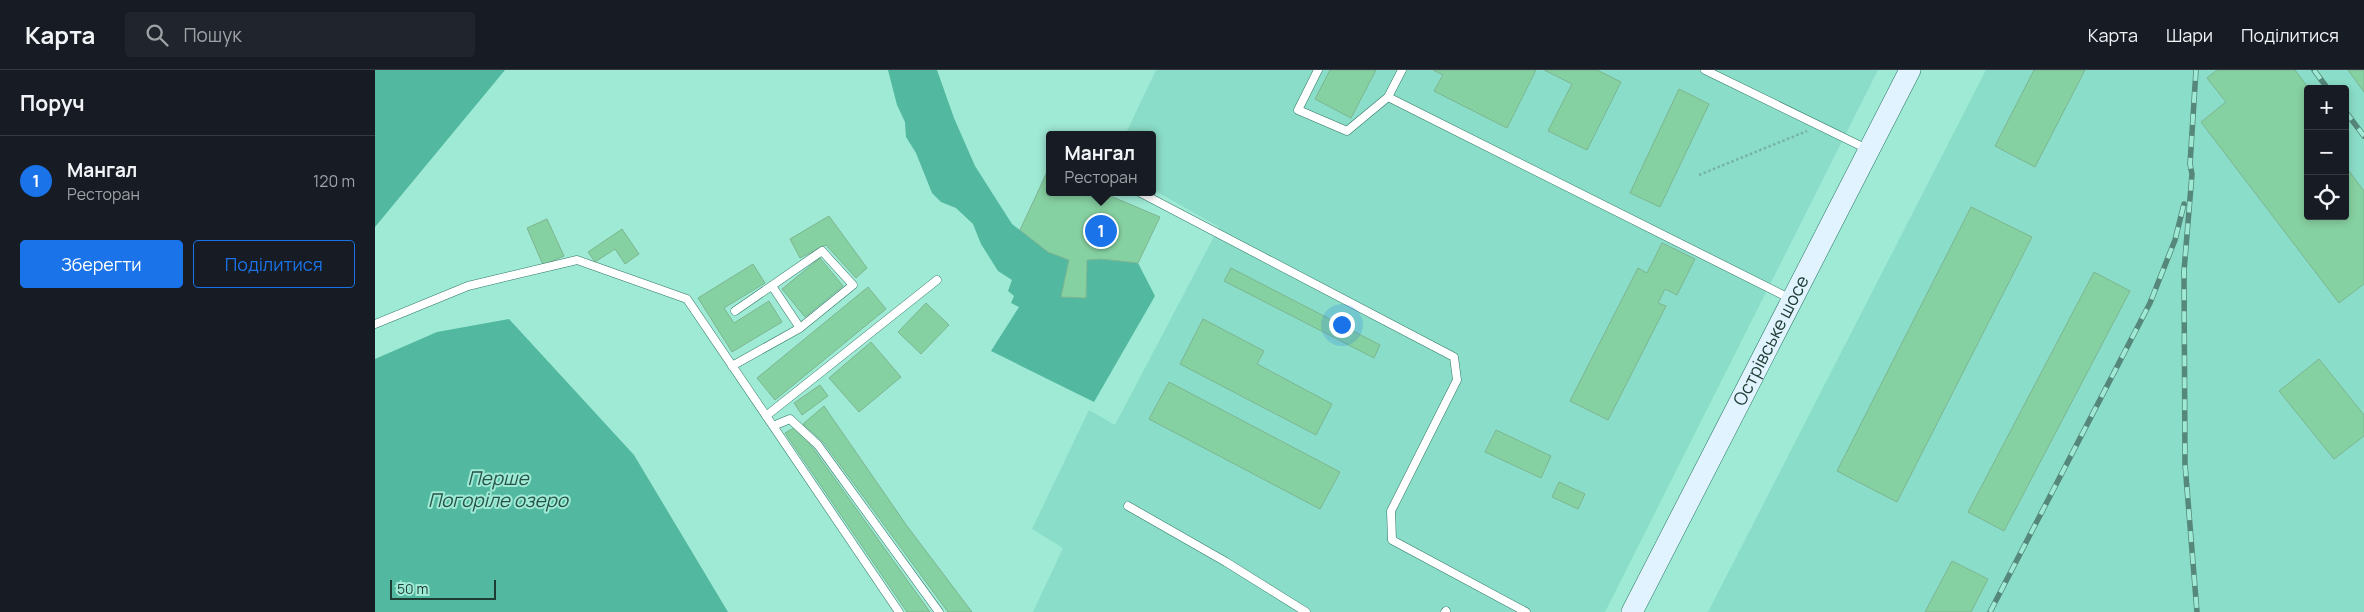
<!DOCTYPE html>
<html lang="uk">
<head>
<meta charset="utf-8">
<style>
  :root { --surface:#171b24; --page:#20242c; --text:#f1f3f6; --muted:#9ea1a6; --line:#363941; --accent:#1a73e8 }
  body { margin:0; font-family:Manrope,sans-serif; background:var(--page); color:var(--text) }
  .controls { position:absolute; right:15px; top:15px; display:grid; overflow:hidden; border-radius:5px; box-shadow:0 2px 8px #0003 }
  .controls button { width:45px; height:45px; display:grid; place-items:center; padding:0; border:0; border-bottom:1px solid var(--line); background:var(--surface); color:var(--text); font:25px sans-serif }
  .scale { position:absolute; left:15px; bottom:12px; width:106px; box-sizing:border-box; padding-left:5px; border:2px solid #1d3c34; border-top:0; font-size:14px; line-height:18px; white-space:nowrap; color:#1d3c34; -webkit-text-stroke:4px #9fead5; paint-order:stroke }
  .you { position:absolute; left:966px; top:254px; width:18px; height:18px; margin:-12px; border:4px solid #fff; border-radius:50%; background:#1a73e8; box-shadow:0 0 0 8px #1a73e833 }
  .badge { display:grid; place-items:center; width:32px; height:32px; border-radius:50%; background:var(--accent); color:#fff; font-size:16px; font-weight:700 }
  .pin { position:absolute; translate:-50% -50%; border:2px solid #fff; box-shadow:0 1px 5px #0006 }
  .popup { position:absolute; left:671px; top:61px; width:110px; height:65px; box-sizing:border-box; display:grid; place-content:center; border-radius:5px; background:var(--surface); filter:drop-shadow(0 1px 4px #0005); font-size:16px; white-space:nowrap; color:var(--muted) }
  .popup b { font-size:19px; color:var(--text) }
  .popup::after { content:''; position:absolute; left:50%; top:100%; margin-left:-10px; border:10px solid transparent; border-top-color:var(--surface) }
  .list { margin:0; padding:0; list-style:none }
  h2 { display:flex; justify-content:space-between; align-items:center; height:65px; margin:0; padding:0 20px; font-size:21px }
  h2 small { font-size:16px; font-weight:400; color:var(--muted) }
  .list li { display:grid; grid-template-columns:32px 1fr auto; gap:15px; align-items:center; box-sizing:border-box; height:90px; padding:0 20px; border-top:1px solid var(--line) }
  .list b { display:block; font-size:19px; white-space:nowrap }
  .list p { margin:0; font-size:16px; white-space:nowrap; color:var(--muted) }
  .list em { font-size:16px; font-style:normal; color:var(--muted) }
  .actions { display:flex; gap:10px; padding:15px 20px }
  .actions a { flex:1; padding:11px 0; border:1px solid var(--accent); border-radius:5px; text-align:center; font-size:18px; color:var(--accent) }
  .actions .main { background:var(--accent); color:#fff }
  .icon { flex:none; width:28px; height:28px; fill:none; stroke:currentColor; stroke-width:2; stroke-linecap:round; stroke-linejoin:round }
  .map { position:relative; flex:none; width:1989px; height:542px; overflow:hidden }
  header { display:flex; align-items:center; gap:30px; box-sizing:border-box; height:70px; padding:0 25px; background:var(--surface); border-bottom:1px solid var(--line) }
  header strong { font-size:24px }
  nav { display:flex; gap:28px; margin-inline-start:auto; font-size:18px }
  .search { width:350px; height:45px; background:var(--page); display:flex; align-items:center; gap:12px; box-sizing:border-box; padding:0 18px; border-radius:5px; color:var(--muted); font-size:19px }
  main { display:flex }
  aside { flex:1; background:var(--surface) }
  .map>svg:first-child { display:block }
</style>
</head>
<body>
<header>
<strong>Карта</strong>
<div class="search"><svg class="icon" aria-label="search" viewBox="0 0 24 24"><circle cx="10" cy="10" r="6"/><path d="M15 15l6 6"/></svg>Пошук</div>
<nav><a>Карта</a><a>Шари</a><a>Поділитися</a></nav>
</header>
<main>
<aside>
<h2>Поруч<small></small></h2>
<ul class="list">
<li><span class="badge">1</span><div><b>Мангал</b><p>Ресторан</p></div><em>120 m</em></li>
</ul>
<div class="actions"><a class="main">Зберегти</a><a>Поділитися</a></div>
</aside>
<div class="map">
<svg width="1989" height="542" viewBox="0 0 1989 542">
  <rect width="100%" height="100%" fill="#9fead5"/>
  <path fill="#8addc8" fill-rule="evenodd" d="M781,0H1503L1230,542H658L688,478L657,459L714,340L740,355L844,157L777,119V65H750Z
    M1611,0H1989V542H1333ZM1933,19H1970V146H1933Z"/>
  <path fill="#52b8a0" d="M0,0H130L0,157Z
    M513,0H562L579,48L600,96L637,154L673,182L694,190L686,227L711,228L712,190L726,189L763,193L780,226L719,332L616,281L644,237L636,233L639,226L633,221L637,210L623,201L606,174L598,154L581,138L566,132L557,123L541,83L531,67L530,52L522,35Z
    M134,249L259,385L353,542H0V289L62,262Z"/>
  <path fill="#86d1a1" stroke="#7db591" d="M955,0H1001L976,48L940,29Z
    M1058,0H1161L1132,58L1059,21L1068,5Z
    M1169,0H1222L1246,12L1212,80L1173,61L1197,14Z
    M1659,0H1710L1660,97L1620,76Z
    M1842,0H1920L1934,19L1932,45L1933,146H1970V96L1989,121V214L1964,233L1826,52L1851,32L1832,8Z
    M1973,0H1989V22Z
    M1304,19L1334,34L1285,137L1255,123Z
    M673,100L675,122H726L785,147L763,193L726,189L712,190L711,228L686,227L694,190L673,182L645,160Z
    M1596,137L1657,167L1522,432L1462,401Z
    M454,146L492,198L481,208L451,175L425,188L415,169Z
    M172,149L189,186L168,195L152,158Z
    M247,159L264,184L250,194L240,179L220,192L213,182Z
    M1287,173L1320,189L1302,225L1290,219L1283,233L1291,236L1233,350L1195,331L1263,198L1272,203Z
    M445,188L468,216L430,247L407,219Z
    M378,194L390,213L349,238L359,253L394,231L407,252L357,282L323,228Z
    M856,198L1005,275L999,288L849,211Z
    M1719,202L1755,221L1629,461L1593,442Z
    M493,217L511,239L400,330L382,308Z
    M551,233L574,255L546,284L523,262Z
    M828,249L889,281L882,294L957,334L941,365L805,294Z
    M496,272L526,307L484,342L454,308Z
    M1944,289L1989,345V366L1959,389L1904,321Z
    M794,312L965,402L945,439L774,349Z
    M445,315L453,326L427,345L419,333Z
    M449,336L532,456L597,542H573L449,373L428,354Z
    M422,356L555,542H532L410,363Z
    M1121,360L1176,386L1166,408L1110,382Z
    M1184,412L1210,424L1203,439L1177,427Z
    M1577,491L1613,509L1596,542H1550Z"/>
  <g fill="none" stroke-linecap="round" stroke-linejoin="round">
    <defs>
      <path id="lane" d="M943,0L923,40L972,61L1013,27
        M1027,0L1013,27L1416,229
        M1330,0L1492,79
        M764,122L1079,287L1082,310L1016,441L1017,470L1151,542
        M360,241L447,181L478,215L425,258
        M0,254L93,216L202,190L312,229L524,542
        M357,296L425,258L397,216
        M391,346L562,210
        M398,356L415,349L443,375L564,542
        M753,436L851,492L931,542
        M1070,542L1071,541"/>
      <g id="secondary">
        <path id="s1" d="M1257,542L1535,0"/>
      </g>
    </defs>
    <use href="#lane" stroke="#2c7766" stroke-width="9"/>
    <use href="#secondary" stroke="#2c7766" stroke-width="22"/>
    <path stroke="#76b3a2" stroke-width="2.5" stroke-dasharray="2.5 2.5" stroke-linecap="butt" d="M1324,105L1432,61"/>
    <use href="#lane" stroke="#fff" stroke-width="8"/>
    <use href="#secondary" stroke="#e0f3fe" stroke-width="21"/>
    <defs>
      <path id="rail" d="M1821,0L1815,94L1817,104L1809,201L1810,394L1822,542
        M1939,0L1953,19
        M1970,41L1989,66
        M1615,542L1775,233L1800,170L1809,134"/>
    </defs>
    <use href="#rail" stroke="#55877a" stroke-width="5.5"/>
    <use href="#rail" stroke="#9fead5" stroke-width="4" stroke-dasharray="11" stroke-linecap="butt"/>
  </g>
  <g text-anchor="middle" stroke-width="4" stroke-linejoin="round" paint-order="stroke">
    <g font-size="18" fill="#1d3c34" stroke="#9fead5">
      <text dy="6" stroke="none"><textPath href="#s1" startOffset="305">Острівське шосе</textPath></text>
    </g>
    <g font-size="19" font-style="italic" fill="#275348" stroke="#9fead5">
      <text x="123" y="415">Перше<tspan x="123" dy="22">Погоріле озеро</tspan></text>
    </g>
  </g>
</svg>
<div class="controls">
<button>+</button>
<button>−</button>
<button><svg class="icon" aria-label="locate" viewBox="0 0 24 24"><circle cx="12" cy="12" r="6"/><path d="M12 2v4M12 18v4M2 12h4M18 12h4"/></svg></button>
</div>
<div class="scale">50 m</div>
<div class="you"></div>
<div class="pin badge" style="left:726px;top:161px">1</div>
<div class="popup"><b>Мангал</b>Ресторан</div>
</div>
</main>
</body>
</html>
